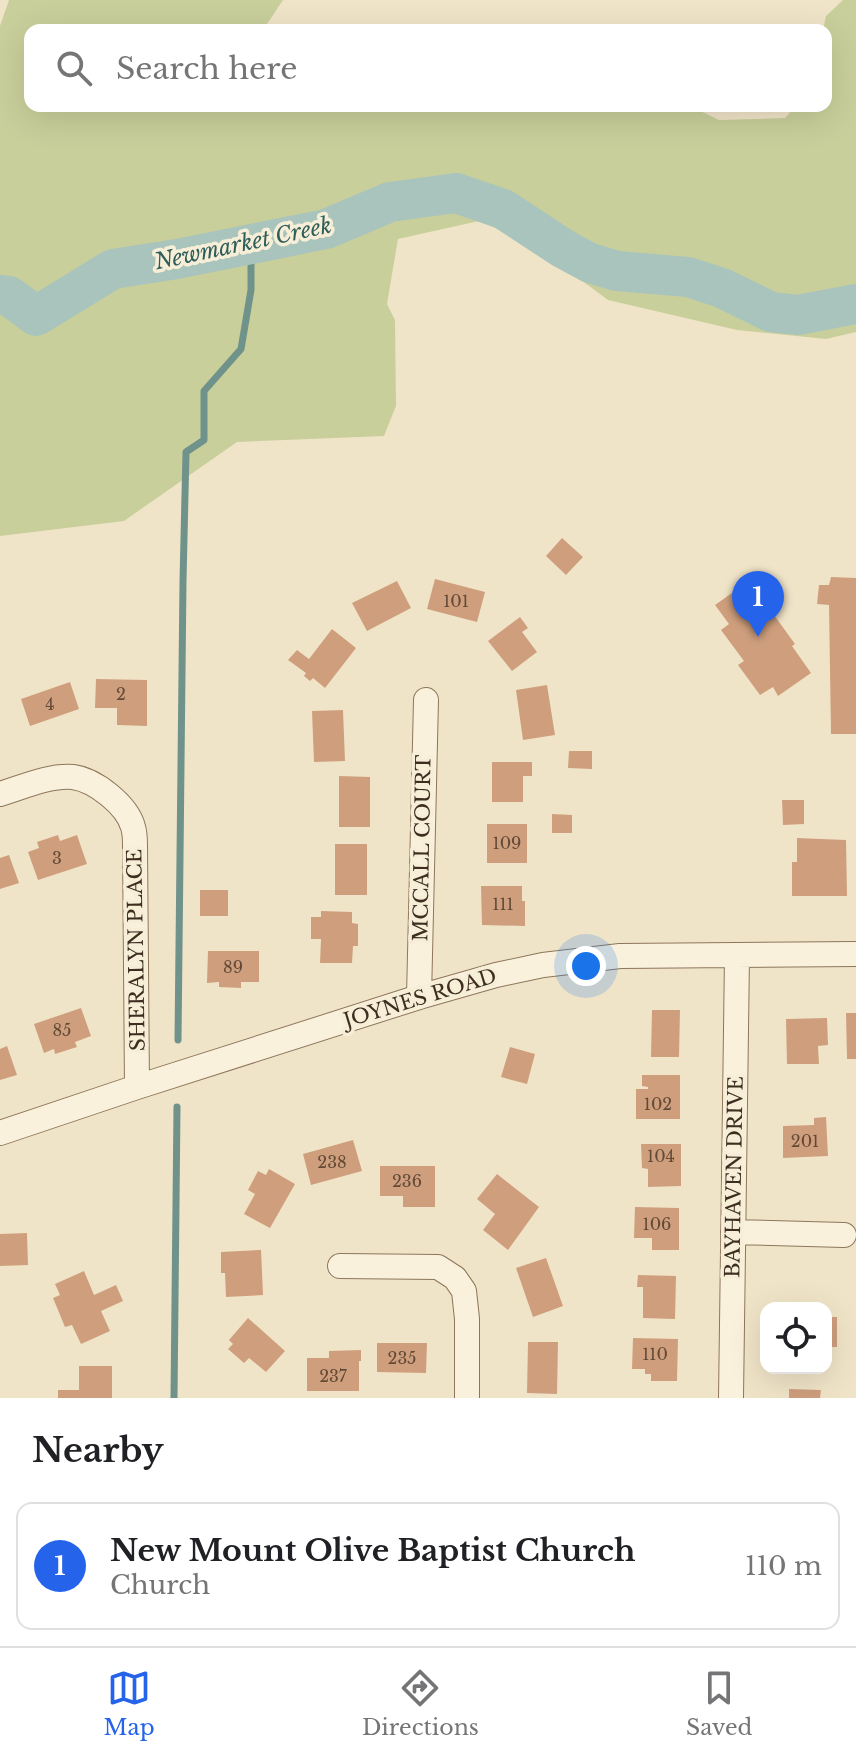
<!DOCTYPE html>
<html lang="en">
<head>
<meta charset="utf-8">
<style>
  :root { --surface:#fff; --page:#f2f2f2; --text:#202124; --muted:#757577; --line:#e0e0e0; --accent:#2563eb }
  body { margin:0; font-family:"Libre Baskerville",serif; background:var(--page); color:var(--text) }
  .controls { position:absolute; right:24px; bottom:24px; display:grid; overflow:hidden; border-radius:16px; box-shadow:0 8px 32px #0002 }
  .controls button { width:72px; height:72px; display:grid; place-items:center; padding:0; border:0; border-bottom:2px solid var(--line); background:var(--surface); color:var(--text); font:40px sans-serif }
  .you { position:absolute; left:586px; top:966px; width:28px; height:28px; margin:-20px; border:6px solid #fff; border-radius:50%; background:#1a73e8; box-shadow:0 0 0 12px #1a73e833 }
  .badge { display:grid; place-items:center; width:52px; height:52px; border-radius:50%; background:var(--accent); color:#fff; font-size:26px; font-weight:700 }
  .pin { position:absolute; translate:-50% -66px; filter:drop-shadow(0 2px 4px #0008) }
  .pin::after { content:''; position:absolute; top:42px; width:28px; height:24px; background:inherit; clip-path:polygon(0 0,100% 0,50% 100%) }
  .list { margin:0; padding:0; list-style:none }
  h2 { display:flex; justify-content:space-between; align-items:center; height:104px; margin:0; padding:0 32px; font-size:34px }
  h2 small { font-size:26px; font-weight:400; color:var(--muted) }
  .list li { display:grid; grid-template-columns:52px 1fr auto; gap:24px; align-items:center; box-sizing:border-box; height:128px; margin:0 16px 16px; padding:0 16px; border:2px solid var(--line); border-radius:16px }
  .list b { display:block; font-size:30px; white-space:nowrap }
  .list p { margin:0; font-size:26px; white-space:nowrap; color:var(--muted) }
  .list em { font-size:26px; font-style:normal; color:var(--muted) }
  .icon { flex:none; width:44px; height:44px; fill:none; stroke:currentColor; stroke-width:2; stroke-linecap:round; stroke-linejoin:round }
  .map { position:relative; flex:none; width:856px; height:1398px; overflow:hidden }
  .search { position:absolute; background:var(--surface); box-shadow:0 8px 32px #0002; left:24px; right:24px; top:24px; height:88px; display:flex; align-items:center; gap:20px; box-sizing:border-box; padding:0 28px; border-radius:16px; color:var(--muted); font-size:30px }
  .sheet { height:248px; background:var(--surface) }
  nav { display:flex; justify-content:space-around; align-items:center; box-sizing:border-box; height:112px; border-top:2px solid var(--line); background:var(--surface); font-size:22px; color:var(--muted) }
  nav a { display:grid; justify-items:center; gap:4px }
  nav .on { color:var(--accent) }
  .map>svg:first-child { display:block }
</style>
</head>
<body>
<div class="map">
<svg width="856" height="1398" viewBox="0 0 856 1398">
  <rect width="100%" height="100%" fill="#f0e4c8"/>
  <path fill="#c9cf9b" d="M9,0H283L265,27L266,30H30V106H690L719,120L785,118L796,106H826V30H823L826,16L843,0H856V332L826,339L737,330L608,300L531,243L479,221L398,239L387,304L395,320L396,406L384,436L237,442L124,521L0,536V26Z"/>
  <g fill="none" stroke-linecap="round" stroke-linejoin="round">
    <path stroke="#6f938a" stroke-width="7" d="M178,1040L183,581L186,452L204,440V391L241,349L251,290V244
      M174,1398L177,1107"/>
    <path stroke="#a9c4bc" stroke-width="40" d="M0,295L9,296L36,316L113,269L177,259L326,229L390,202L456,193L503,209L564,249L590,263L617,271L688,277L722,288L771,312L798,315L856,304"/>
  </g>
  <path fill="#cf9f7d" d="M562,538L583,557L566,575L546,556Z
    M831,577L856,578V734H831L829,605L817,604L819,585H829Z
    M435,579L485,592L477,622L427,609Z
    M397,581L411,608L367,631L352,603Z
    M746,583L770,617L774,615L795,644L792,646L811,673L778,696L773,687L760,695L738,665L744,661L721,630L729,624L715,605Z
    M520,617L528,628L522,632L537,652L512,671L488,641Z
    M332,629L356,648L325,688L313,678L310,681L304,676L306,673L288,660L297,650L309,659Z
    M96,679L147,680V726L117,725V708H95Z
    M70,682L79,709L30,726L21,699Z
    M547,685L555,735L523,740L516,690Z
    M343,710L345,761L314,762L312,711Z
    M569,751H592V769L568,768Z
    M492,762H532V776H523V802H492Z
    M339,776L370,777V827H339Z
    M782,800H804V824L783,825Z
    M552,814L572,815V833H552Z
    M487,824H527V863H487Z
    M58,835L60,841L77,835L87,864L38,880L28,852L39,848L37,842Z
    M797,838L846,840L847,896H792V862H797Z
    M335,844H367V895H335Z
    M9,855L19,883L0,889V858Z
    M481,886H522V901H525V926L482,925Z
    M200,890H228V916H200Z
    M321,911L352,912V923L358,924V946H353L352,963H320L321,939H311V917H321Z
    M208,951H259V982H241V988L219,987V982L207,983Z
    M81,1008L91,1036L75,1042L77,1047L55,1054L54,1049L44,1053L34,1024Z
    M652,1010H680L679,1057H651Z
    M846,1013H856V1059H847Z
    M827,1018L828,1045L818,1046L819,1064H787L786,1019Z
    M7,1046L17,1075L0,1080V1049Z
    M510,1047L535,1054L527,1084L501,1077Z
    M642,1075H680V1119H636V1089H648V1087L642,1086Z
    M826,1117L828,1156L783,1158V1126L814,1125V1118Z
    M353,1140L362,1171L311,1185L303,1154Z
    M641,1144H681V1186L648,1187V1169L642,1168Z
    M380,1166H435V1207H403V1196H380Z
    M269,1169L295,1184L270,1228L244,1214L255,1194L248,1190L258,1171L266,1175Z
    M497,1174L539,1207L508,1250L483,1230L495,1214L477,1199Z
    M635,1207L679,1208V1250H652V1238H634Z
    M27,1233L28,1265L0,1266V1234Z
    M261,1250L263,1295L226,1297L225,1273H221V1252Z
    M546,1258L563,1306L533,1317L516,1268Z
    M84,1271L94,1295L116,1285L123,1301L101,1311L110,1331L81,1344L72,1325L65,1327L53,1298L60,1295L55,1284Z
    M638,1275L676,1276L675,1319L643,1318V1287H637Z
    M826,1317H837V1347H826Z
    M248,1318L285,1351L266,1372L249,1358L244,1363L228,1349L233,1344L229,1340Z
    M633,1338L678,1339L677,1381H651V1374H645V1369H632Z
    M528,1342H558L557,1394L527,1393Z
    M377,1343H427L426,1373L377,1372Z
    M361,1350V1361H359V1391H307V1358H329V1351Z
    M79,1366H112V1398H58V1390H79Z
    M789,1389L821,1390L820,1398H789Z"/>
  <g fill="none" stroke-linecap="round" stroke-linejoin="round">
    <defs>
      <path id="street" d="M0,794C23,787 49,775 73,777C95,780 127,805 133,827C135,833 135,840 135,846L137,1087
        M419,997L426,700
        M0,1133L137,1087L419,997L496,975L543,965L620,956L856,954
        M733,1232L844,1235
        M340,1266L438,1267L455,1278L464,1291L467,1319V1398
        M731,1398L737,956"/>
    </defs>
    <use href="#street" stroke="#8d765c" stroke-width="26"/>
    <use href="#street" stroke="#faf1dc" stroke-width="24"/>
  </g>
  <g text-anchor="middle" stroke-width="7" stroke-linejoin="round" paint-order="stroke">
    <g font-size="16" fill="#624a37">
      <text x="456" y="607">101</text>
      <text x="121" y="700">2</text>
      <text x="50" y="710">4</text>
      <text x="507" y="849">109</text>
      <text x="57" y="864">3</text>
      <text x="503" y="910">111</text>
      <text x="233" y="973">89</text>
      <text x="62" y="1036">85</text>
      <text x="658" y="1110">102</text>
      <text x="805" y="1147">201</text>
      <text x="661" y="1162">104</text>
      <text x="332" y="1168">238</text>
      <text x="407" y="1187">236</text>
      <text x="657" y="1230">106</text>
      <text x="655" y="1360">110</text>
      <text x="402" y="1364">235</text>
      <text x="333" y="1382">237</text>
    </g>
    <g font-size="20" fill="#3d2e20" stroke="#f7eed8">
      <text transform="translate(422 848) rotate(-89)" y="7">MCCALL COURT</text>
      <text transform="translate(136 950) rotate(-91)" y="7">SHERALYN PLACE</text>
      <text transform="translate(420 998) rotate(-17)" y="7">JOYNES ROAD</text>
      <text transform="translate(734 1177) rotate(-89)" y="7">BAYHAVEN DRIVE</text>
    </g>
    <g font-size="22" font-style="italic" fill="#2f5d5a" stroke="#f7eed8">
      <text transform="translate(243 243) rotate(-12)" y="8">Newmarket Creek</text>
    </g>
  </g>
</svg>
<div class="controls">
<button><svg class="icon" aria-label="locate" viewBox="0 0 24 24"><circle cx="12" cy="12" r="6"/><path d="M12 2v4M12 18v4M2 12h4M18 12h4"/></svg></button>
</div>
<div class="you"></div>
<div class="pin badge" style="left:758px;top:637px">1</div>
<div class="search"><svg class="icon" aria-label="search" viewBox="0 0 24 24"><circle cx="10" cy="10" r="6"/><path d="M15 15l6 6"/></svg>Search here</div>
</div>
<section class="sheet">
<h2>Nearby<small></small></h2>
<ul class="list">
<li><span class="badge">1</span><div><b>New Mount Olive Baptist Church</b><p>Church</p></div><em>110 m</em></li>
</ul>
</section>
<nav>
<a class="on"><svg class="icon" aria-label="map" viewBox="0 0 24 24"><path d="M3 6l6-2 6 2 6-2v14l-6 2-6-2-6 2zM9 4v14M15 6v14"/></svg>Map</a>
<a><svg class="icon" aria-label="directions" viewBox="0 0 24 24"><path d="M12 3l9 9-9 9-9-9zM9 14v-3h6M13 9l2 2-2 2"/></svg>Directions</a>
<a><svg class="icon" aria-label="saved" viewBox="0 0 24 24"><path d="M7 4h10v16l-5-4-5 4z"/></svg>Saved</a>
</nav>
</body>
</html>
